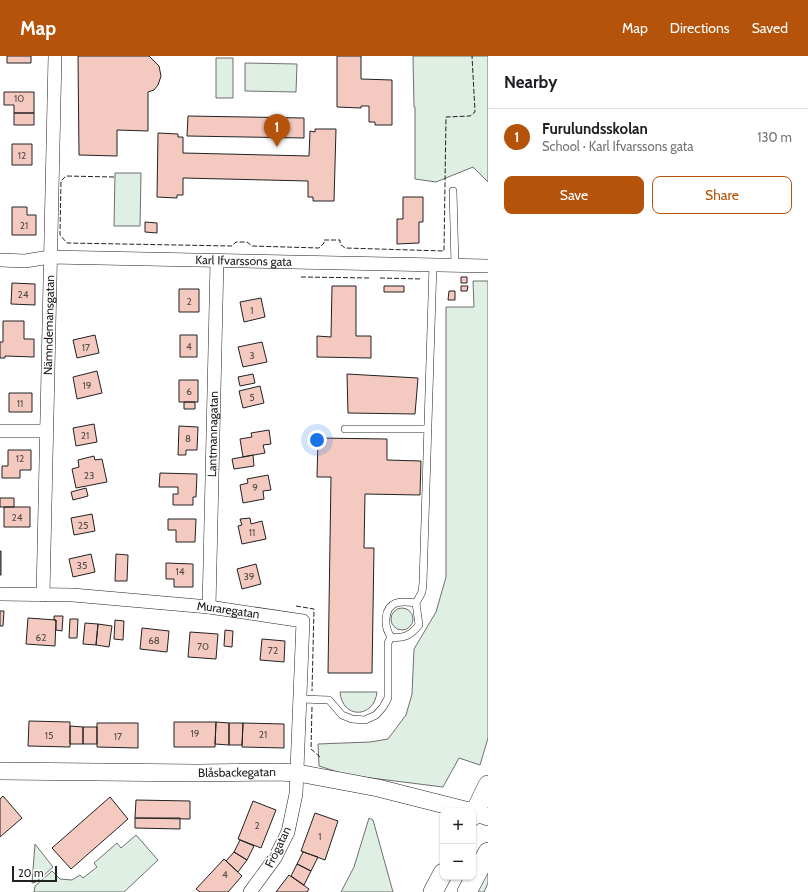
<!DOCTYPE html>
<html lang="en">
<head>
<meta charset="utf-8">
<style>
  :root { --surface:#fff; --page:#f2f2f2; --text:#202124; --muted:#757577; --line:#e0e0e0; --accent:#b45309 }
  body { margin:0; font-family:Cabin,sans-serif; background:var(--page); color:var(--text) }
  .controls { position:absolute; right:12px; bottom:12px; display:grid; overflow:hidden; border-radius:8px; box-shadow:0 1px 3px #0004 }
  .controls button { width:36px; height:36px; display:grid; place-items:center; padding:0; border:0; border-bottom:1px solid var(--line); background:var(--surface); color:var(--text); font:20px sans-serif }
  .scale { position:absolute; left:12px; bottom:10px; width:45px; box-sizing:border-box; padding-left:4px; border:2px solid #222; border-top:0; font-size:11px; line-height:14px; white-space:nowrap; color:#222; -webkit-text-stroke:3px #fff; paint-order:stroke }
  .you { position:absolute; left:317px; top:384px; width:14px; height:14px; margin:-10px; border:3px solid #fff; border-radius:50%; background:#1a73e8; box-shadow:0 0 0 6px #1a73e833 }
  .badge { display:grid; place-items:center; width:26px; height:26px; border-radius:50%; background:var(--accent); color:#fff; font-size:13px; font-weight:700 }
  .pin { position:absolute; translate:-50% -33px; filter:drop-shadow(0 1px 2px #0008) }
  .pin::after { content:''; position:absolute; top:21px; width:14px; height:12px; background:inherit; clip-path:polygon(0 0,100% 0,50% 100%) }
  .list { margin:0; padding:0; list-style:none }
  h2 { display:flex; justify-content:space-between; align-items:center; height:52px; margin:0; padding:0 16px; font-size:17px }
  h2 small { font-size:13px; font-weight:400; color:var(--muted) }
  .list li { display:grid; grid-template-columns:26px 1fr auto; gap:12px; align-items:center; box-sizing:border-box; height:56px; padding:0 16px; border-top:1px solid var(--line) }
  .list b { display:block; font-size:15px; white-space:nowrap }
  .list p { margin:0; font-size:13px; white-space:nowrap; color:var(--muted) }
  .list em { font-size:13px; font-style:normal; color:var(--muted) }
  .actions { display:flex; gap:8px; padding:12px 16px }
  .actions a { flex:1; padding:9px 0; border:1px solid var(--accent); border-radius:8px; text-align:center; font-size:14px; color:var(--accent) }
  .actions .main { background:var(--accent); color:#fff }
  .map { position:relative; flex:none; width:488px; height:836px; overflow:hidden }
  header { display:flex; align-items:center; gap:24px; box-sizing:border-box; height:56px; padding:0 20px; background:var(--accent); color:#fff }
  header strong { font-size:19px }
  nav { display:flex; gap:22px; margin-inline-start:auto; font-size:14px }
  main { display:flex }
  aside { flex:1; background:var(--surface) }
  .map>svg:first-child { display:block }
</style>
</head>
<body>
<header>
<strong>Map</strong>
<nav><a>Map</a><a>Directions</a><a>Saved</a></nav>
</header>
<main>
<div class="map">
<svg width="488" height="836" viewBox="0 0 488 836">
  <rect width="100%" height="100%" fill="#fff"/>
  <path fill="#e0efe3" stroke="#6f6f6f" d="M413,0H488V126L473,111L436,126L415,123V51H414Z
    M216,2H233V42H216Z
    M245,7L297,8L296,36L245,35Z
    M115,117H141L140,170H114Z
    M473,225H488V682L480,709L459,702L443,731L347,719L319,710L318,688L370,686L388,683L406,659L412,638L414,593L436,556L446,521V251H474Z
    M391 563a11 11 0 1 1 22 0a11 11 0 1 1-22 0Z
    M340,636H377C374,663 342,663 340,636Z
    M369,762L373,764L393,836H341L354,811Z
    M136,779L158,804L124,836H34L35,830L52,815L60,823L72,824L80,819L83,822L97,811L94,807L117,787L121,792Z
    M35,788L53,811L36,826L32,827Z
    M488,814V827L484,836H476Z"/>
  <path fill="#f3c9c0" stroke="#222" d="M7,0H31V7H7Z
    M78,0H149L159,10L161,20L158,29L154,34L148,36V75L117,74V100L79,99Z
    M337,0H361V23L392,24V69H375V66H369V50H361V52L337,51Z
    M4,36H34V57H14V49H4Z
    M14,57H34V69H14Z
    M188,60L304,62V82L187,80Z
    M315,73H336L334,145H313V141H308V125L183,122V139H177V142L157,141L158,77L178,78V81H183V97L309,100L310,75L315,76Z
    M12,88H32V109H12Z
    M403,141H423V166H419V187L397,188V163H403Z
    M12,151H27V159H36V179H12Z
    M145,166L157,167V177L145,176Z
    M461,221H467V227H461Z
    M12,227L35,228V249L11,248Z
    M332,230H356V280H371V302L317,301V280L331,281Z
    M384,230H404V236H384Z
    M461,230H468L467,235H461Z
    M179,233H199V256H179Z
    M449,235H455V244H448Z
    M261,242L265,261L244,266L240,246Z
    M3,265H24V283H34V301L5,300V302H0V286H3Z
    M95,279L99,297L77,302L73,284Z
    M180,279H197V301H180Z
    M262,286L267,306L243,311L238,291Z
    M97,315L102,337L77,343L73,321Z
    M253,318L255,327L240,330L238,321Z
    M347,318L418,322L415,358L348,357Z
    M179,324H198V346H179Z
    M260,330L264,347L243,352L239,335Z
    M9,337H32V356H9Z
    M184,346H195V353H184Z
    M94,368L97,386L76,390L73,372Z
    M179,370L198,371L197,394H186V399H178Z
    M269,374L271,388L263,389L265,397L243,401L240,383L252,381L251,377Z
    M318,382L387,383V404L421,405L420,439L365,438L364,492H374L372,617H328L331,421H317Z
    M8,394H31V414H20V422H2V410H8Z
    M253,399L254,410L234,413L232,403Z
    M94,400L95,404L102,403L107,426L76,432L72,413L79,411L78,404Z
    M160,417L197,418L196,441H193V449H173V438H178V431H159Z
    M268,419L271,434L263,435L264,443L243,447L240,429L248,427L247,423Z
    M86,432L88,440L73,444L71,436Z
    M0,442H14V451H0Z
    M4,451H30V471H4Z
    M92,458L95,475L74,479L71,462Z
    M250,462L251,468L262,465L266,483L242,488L238,470L242,469L240,463Z
    M168,463H196L195,486H176V474H168Z
    M0,495H1V519H0Z
    M91,498L95,516L73,521L69,503Z
    M116,498L128,499L127,525H115Z
    M166,507L193,508V531H174V523H166Z
    M256,508L261,528L242,533L237,513Z
    M0,555H4L3,570H0Z
    M54,560H63L62,575L56,574V564H54Z
    M28,562L56,564L55,590L26,588Z
    M70,563H78L77,582H69Z
    M115,564L124,565L123,584L114,583Z
    M85,567L98,568L96,589L83,588Z
    M98,568L112,570L109,591L96,589Z
    M142,572L169,575L167,596L140,593Z
    M225,574L233,575L232,591L224,590Z
    M190,576L218,578L216,603L188,601Z
    M262,583L285,585L284,606L260,604Z
    M29,665L70,666V691L28,690Z
    M174,666H216L215,691H174Z
    M216,666L229,667V689L215,688Z
    M97,667H138V692L97,691Z
    M229,667H243L242,689H229Z
    M243,667L284,668V692L242,691Z
    M70,670L83,671V688H70Z
    M83,671H97V688H83Z
    M3,740L22,762L0,781V743Z
    M110,741L128,763L71,813L52,792Z
    M136,744L190,745V763L135,762Z
    M253,745L276,754L261,792L238,783Z
    M315,757L338,765L325,804L301,795Z
    M135,762H180V773L135,772Z
    M240,784L254,790L247,804L234,796Z
    M234,796L247,804L238,816L226,805Z
    M303,796L318,801L311,815L297,808Z
    M224,803L242,820L228,836H200L196,833Z
    M297,808L311,815L304,829L291,820Z
    M289,819L309,833L307,836H276Z"/>
  <g fill="none" stroke-linecap="round" stroke-linejoin="round">
    <defs>
      <path id="service" d="M453,135L455,209
        M345,373H428
        M391,581C384,571 383,552 396,547C402,545 410,546 416,547L422,536L423,527L433,208
        M301,643L329,644L342,659L352,663L365,664L376,659L383,651L388,642V587L391,581C404,583 411,579 419,569L416,547"/>
      <g id="minor">
        <path id="s1" d="M0,204L25,205L50,201L488,210"/>
        <path d="M0,375H46"/>
        <path id="s2" d="M0,538L73,539L209,551L303,565L296,738L288,776L275,802L250,836"/>
        <path id="s3" d="M43,539L55,0"/>
        <path id="s4" d="M209,551L217,205"/>
      </g>
      <g id="tertiary">
        <path id="s5" d="M0,715L197,717L278,716L298,717L378,732L469,755"/>
        <path d="M473,756L488,761"/>
      </g>
      <path id="secondary" d="M473,760L488,729
        M433,836L443,817
        M467,836L488,796"/>
    </defs>
    <use href="#service" stroke="#222" stroke-width="8"/>
    <use href="#minor" stroke="#222" stroke-width="14"/>
    <use href="#tertiary" stroke="#222" stroke-width="18"/>
    <use href="#secondary" stroke="#222" stroke-width="20"/>
    <use href="#service" stroke="#fff" stroke-width="7"/>
    <use href="#minor" stroke="#fff" stroke-width="13"/>
    <use href="#tertiary" stroke="#fff" stroke-width="17"/>
    <use href="#secondary" stroke="#fff" stroke-width="19"/>
    <path stroke="#222" stroke-width="1" stroke-dasharray="5 2" stroke-linecap="butt" d="M114,121L66,120L61,125L60,179L67,187L232,190L236,186H247L252,190L319,192L324,187V184H340V188L345,192L444,195L446,61L470,60L475,56L472,0
      M301,221L370,222
      M380,222L422,223
      M296,550L314,553L312,635
      M312,651L311,693L320,701"/>
  </g>
  <g text-anchor="middle" stroke-width="3" stroke-linejoin="round" paint-order="stroke">
    <g font-size="10" fill="#564c4a">
      <text x="19" y="46">10</text>
      <text x="22" y="103">12</text>
      <text x="24" y="173">21</text>
      <text x="23" y="242">24</text>
      <text x="189" y="249">2</text>
      <text x="252" y="258">1</text>
      <text x="189" y="294">4</text>
      <text x="86" y="295">17</text>
      <text x="252" y="303">3</text>
      <text x="87" y="333">19</text>
      <text x="189" y="339">6</text>
      <text x="252" y="345">5</text>
      <text x="20" y="351">11</text>
      <text x="85" y="383">21</text>
      <text x="188" y="386">8</text>
      <text x="20" y="406">12</text>
      <text x="89" y="423">23</text>
      <text x="255" y="435">9</text>
      <text x="17" y="465">24</text>
      <text x="83" y="473">25</text>
      <text x="252" y="480">11</text>
      <text x="82" y="513">35</text>
      <text x="180" y="519">14</text>
      <text x="249" y="524">39</text>
      <text x="41" y="585">62</text>
      <text x="154" y="588">68</text>
      <text x="203" y="594">70</text>
      <text x="273" y="598">72</text>
      <text x="195" y="681">19</text>
      <text x="263" y="682">21</text>
      <text x="49" y="683">15</text>
      <text x="118" y="684">17</text>
      <text x="257" y="773">2</text>
      <text x="320" y="784">1</text>
      <text x="225" y="822">4</text>
    </g>
    <g font-size="12" fill="#222" stroke="#fff">
      <text dy="4" stroke="none"><textPath href="#s1" startOffset="244">Karl Ifvarssons gata</textPath></text>
      <text dy="4" stroke="none"><textPath href="#s3" startOffset="270">Nämndemansgatan</textPath></text>
      <text dy="4" stroke="none"><textPath href="#s4" startOffset="173">Lantmannagatan</textPath></text>
      <text dy="4" stroke="none"><textPath href="#s2" startOffset="229">Muraregatan</textPath></text>
      <text dy="4" stroke="none"><textPath href="#s5" startOffset="237">Blåsbackegatan</textPath></text>
      <text transform="translate(278 791) rotate(-64)" y="4">Frögatan</text>
    </g>
  </g>
</svg>
<div class="controls">
<button>+</button>
<button>−</button>
</div>
<div class="scale">20 m</div>
<div class="you"></div>
<div class="pin badge" style="left:277px;top:91px">1</div>
</div>
<aside>
<h2>Nearby<small></small></h2>
<ul class="list">
<li><span class="badge">1</span><div><b>Furulundsskolan</b><p>School · Karl Ifvarssons gata</p></div><em>130 m</em></li>
</ul>
<div class="actions"><a class="main">Save</a><a>Share</a></div>
</aside>
</main>
</body>
</html>
